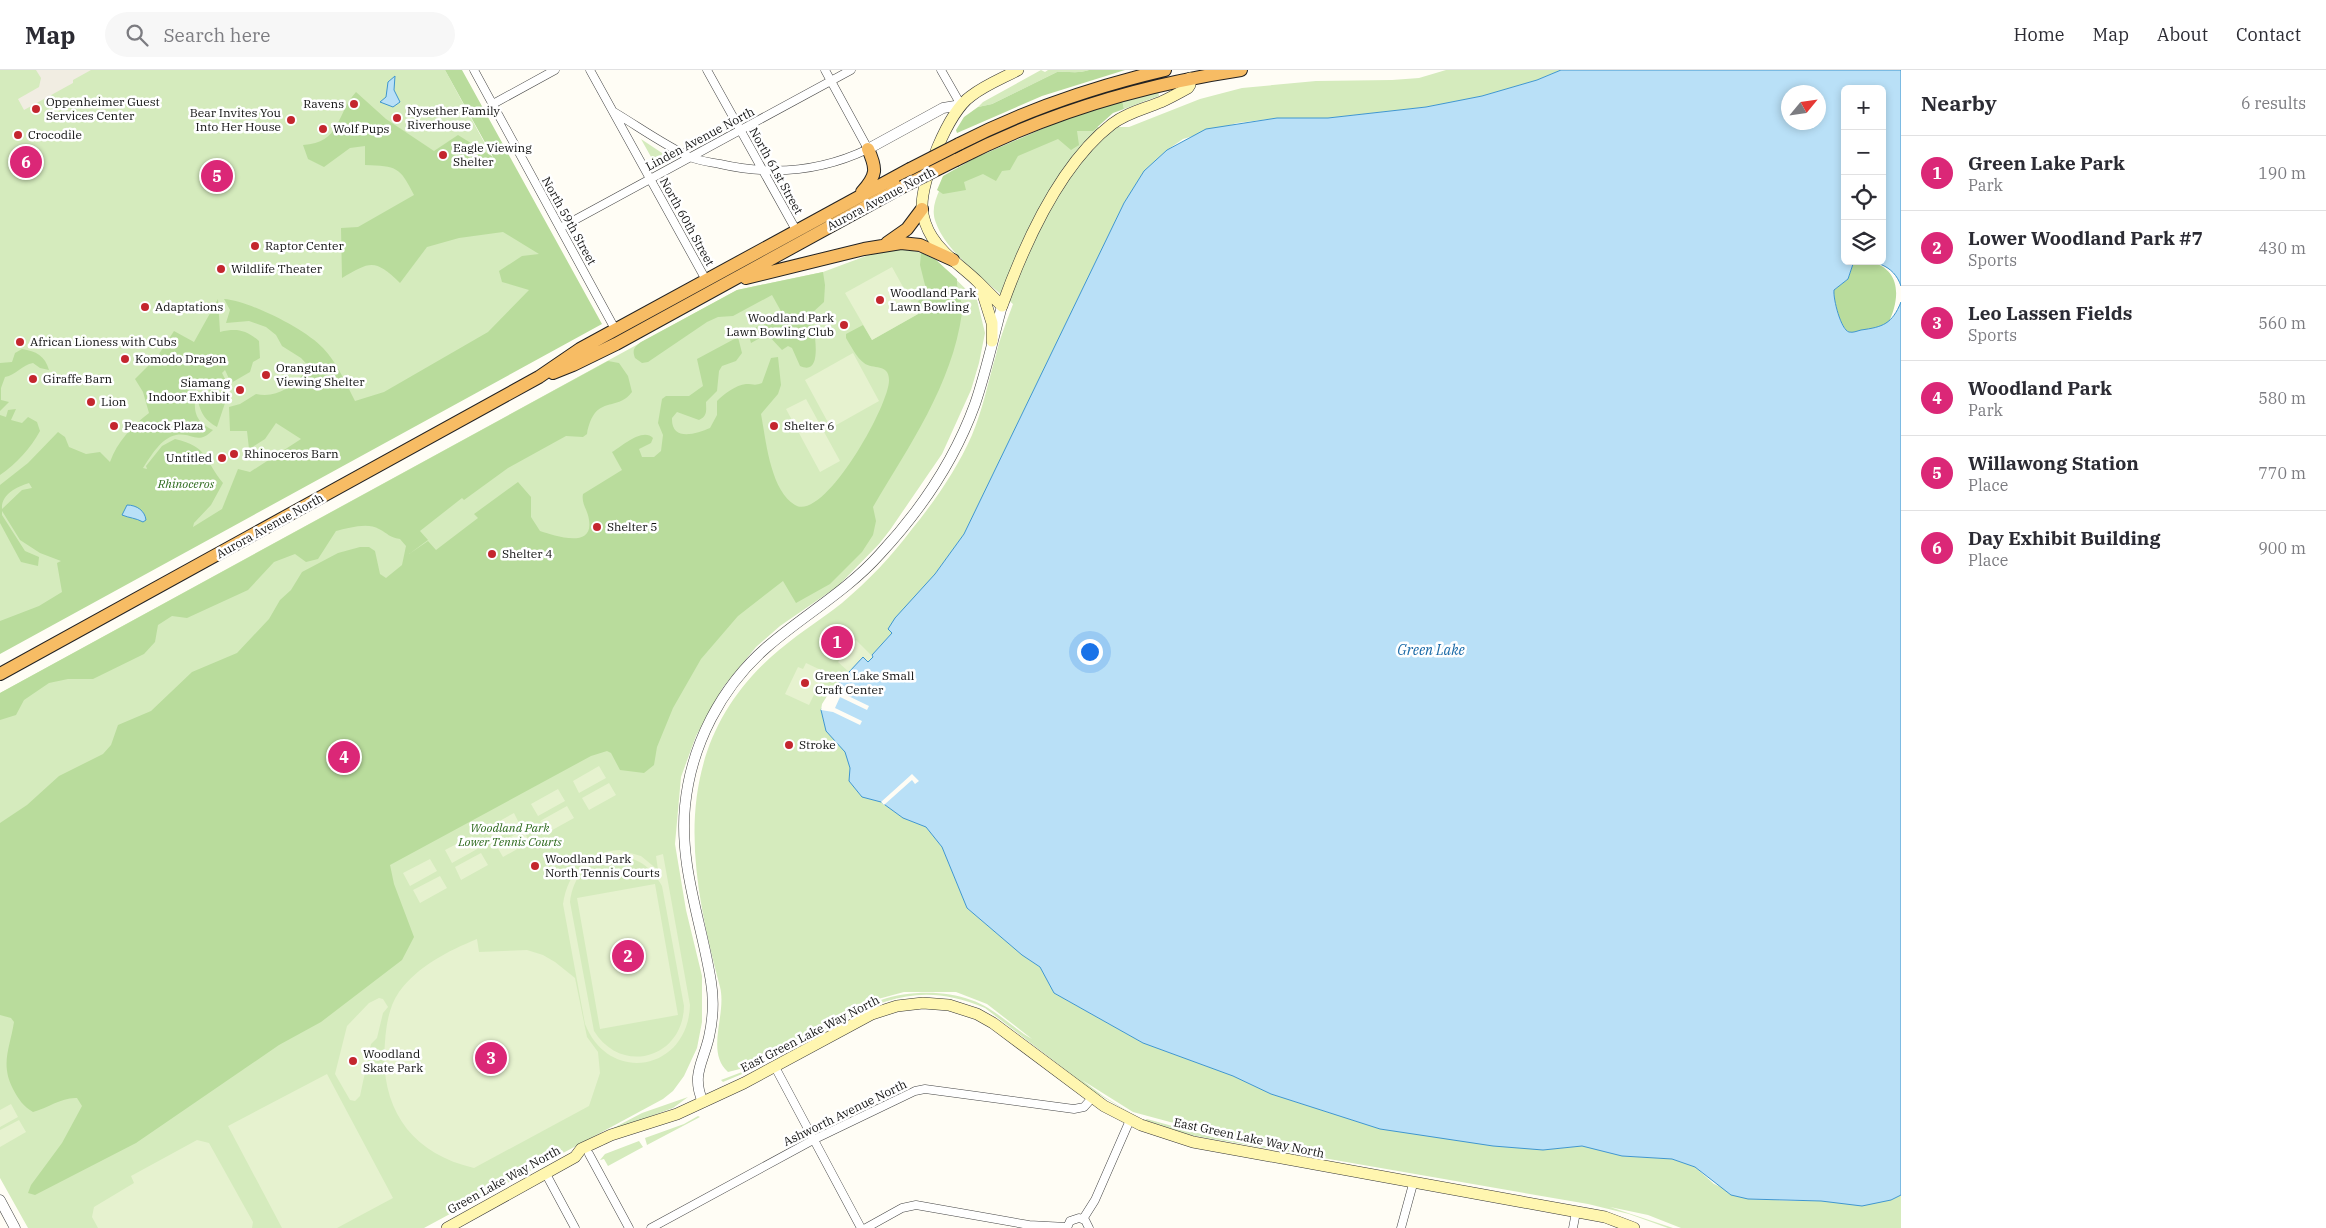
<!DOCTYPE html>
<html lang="en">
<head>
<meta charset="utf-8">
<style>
  :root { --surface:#fff; --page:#f7f7f7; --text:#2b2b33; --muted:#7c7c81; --line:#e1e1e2; --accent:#db2777 }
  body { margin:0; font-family:"IBM Plex Serif",serif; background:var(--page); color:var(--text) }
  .controls { position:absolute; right:15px; top:15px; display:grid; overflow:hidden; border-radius:8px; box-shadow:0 2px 8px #0003 }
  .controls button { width:45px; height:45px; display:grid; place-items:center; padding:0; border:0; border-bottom:1px solid var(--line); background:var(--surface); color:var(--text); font:25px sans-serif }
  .compass { position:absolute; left:1781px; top:15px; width:45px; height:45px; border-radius:50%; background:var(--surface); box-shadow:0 2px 8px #0003; rotate:61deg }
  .you { position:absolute; left:1089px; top:581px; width:18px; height:18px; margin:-12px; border:4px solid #fff; border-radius:50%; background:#1a73e8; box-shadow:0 0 0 8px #1a73e833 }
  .badge { display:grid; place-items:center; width:32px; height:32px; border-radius:50%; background:var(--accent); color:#fff; font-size:16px; font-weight:700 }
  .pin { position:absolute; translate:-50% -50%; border:2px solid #fff; box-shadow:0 1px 5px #0006 }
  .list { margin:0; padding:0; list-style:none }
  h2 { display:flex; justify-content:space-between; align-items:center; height:65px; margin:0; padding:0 20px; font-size:21px }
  h2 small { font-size:16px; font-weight:400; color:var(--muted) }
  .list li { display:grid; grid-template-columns:32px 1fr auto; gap:15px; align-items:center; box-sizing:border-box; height:75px; padding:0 20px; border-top:1px solid var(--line) }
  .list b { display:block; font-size:19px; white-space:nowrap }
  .list p { margin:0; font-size:16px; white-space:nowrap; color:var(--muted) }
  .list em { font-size:16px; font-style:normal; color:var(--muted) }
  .icon { flex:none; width:28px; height:28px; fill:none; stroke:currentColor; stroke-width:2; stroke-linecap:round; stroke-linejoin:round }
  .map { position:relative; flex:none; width:1901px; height:1158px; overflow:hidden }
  header { display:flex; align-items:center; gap:30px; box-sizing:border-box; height:70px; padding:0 25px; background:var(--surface); border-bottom:1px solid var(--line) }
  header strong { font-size:24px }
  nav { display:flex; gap:28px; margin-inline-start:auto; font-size:18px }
  .search { width:350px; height:45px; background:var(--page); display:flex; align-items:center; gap:12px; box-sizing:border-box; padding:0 18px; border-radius:28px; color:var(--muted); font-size:19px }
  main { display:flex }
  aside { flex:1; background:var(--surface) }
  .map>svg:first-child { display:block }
</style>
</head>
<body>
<header>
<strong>Map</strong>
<div class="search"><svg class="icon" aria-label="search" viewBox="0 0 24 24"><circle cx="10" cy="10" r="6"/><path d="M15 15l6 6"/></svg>Search here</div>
<nav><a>Home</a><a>Map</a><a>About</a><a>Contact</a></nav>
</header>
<main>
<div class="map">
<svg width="1901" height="1158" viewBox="0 0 1901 1158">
  <rect width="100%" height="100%" fill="#fffdf5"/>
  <path fill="#d5ebbd" d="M0,0H445L571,232L172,472L0,566Z
    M1041,0L1045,2L1048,0H1089C1077,4 1069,1 1057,2L992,34L978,37L983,32Z
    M1446,0H1561L1537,10L1482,26L1426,37L1328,48H1277L1237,53L1183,69L1167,80L1144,101L1124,133L964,464L892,563L872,585L863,587L836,616L821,640L826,661L845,681L850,698L849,711L862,727L881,732L903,748L926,757L942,777L967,838L1022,885L1040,897L1054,923L1143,973L1233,1006L1271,1024L1380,1059L1543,1080L1582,1076L1622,1086L1672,1089L1695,1097L1714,1114L1748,1129L1798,1131L1891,1130L1901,1125V1158H1681L1648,1145L1610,1137L1673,1158H1668L1629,1144L1588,1134L1190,1065L1145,1050L1147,1049L1216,1068L1314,1084L1170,1052L1133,1042L1082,1010L1103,1026L1139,1048L1093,1021L985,938C920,910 880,930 822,961C795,975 769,990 742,1004L723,1012L721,1010L742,1002C770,987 798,972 826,957C843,947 861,936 881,930C908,921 944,920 971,930C995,938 1011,957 1032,969L987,934L956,922H904L867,932L740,999L728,1002C705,982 727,944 720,917C688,797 669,680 771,587C793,567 819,551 842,533C868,511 892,486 912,459C935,431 957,399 972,365C983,339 988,312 996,285C1000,267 1007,251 1013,234C989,214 946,182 936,153C931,141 935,130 940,119L1070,57H1129L1200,29L1242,18L1316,11L1392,10L1419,8Z
    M1158,21L1159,26L1124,39L1122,30Z
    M641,69L668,87L655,94Z
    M901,179L918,182L936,190L977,230L985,263L979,293L971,320L942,384L890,460L879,474L838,516L780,556L756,577L723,617L696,666L681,707L675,774L686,840L702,906V952L697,978L684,1006L673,1021L663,1029L424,1158H28L0,1108V623L737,220L823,202L874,183Z
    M688,1027L673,1038L602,1064L642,1043Z
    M698,1046L700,1047L647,1075L645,1068L684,1054Z
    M639,1071L643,1077L608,1096L604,1089L600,1090L605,1084Z"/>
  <path fill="#b9dc9c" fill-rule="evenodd" d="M445,0H462L602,254L0,584V551L39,536L62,522L57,493L61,491L40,483L20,470L2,441V445L25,481L39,487L38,496L21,492L0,453V415L28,393L58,362L65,367L69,377L86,384L100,382L110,392C117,372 132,356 149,343L143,322L135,309L157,287L174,261L194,272L218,229L220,262C237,258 246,260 259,271L260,288L253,292L250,302L231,313L225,300L222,303L226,311L218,316V321L211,323L203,313L196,315C195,336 190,349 213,360C197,376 193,362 176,365C161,368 151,386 143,398L147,399L146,396L162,376L175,369C209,377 204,390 223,413L211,435L194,453L193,457L222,439L238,399L250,402L301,369L276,353L265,369L249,379L247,361H230L229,337L240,334L256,324C276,328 291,318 304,303H315L301,288L282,276L276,265L266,257L249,251L226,253L230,240L224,229C250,231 305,259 323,278C337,293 346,313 355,331L384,322L488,262L529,220L502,212L499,201L522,186L539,184L503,162L459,168L427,177L400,213C375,189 371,191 342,208L341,158L358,157L414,125C400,97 397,96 365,95V76L350,78L324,97L308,89L303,75C341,73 336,44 356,22L386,49L434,81L458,65L493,87ZM29,413L32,418L22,420L2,439C1,424 17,417 29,413Z
    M1089,0H1125L1042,26L957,63L956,60L964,47L978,37L992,34L1057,2C1069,1 1077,4 1089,0Z
    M1122,30L1124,39L1113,43L1093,61H1077L1079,75L1071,80L1058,69L1018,86L1010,100L1002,101L996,111L983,104L964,112L966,120L943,124L937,120L943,106L975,88L1058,52Z
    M921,183L936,190L957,209C956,221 964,233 962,243C952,315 909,376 873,437L876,451L873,465L862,482L830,514L796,533L783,511L738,546L701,589L673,638L657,677L654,695L644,703L620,700L611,683L607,681L591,686L390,795L394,814L414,867L402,890L321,952L279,975L136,1073L35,1125L28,1123L31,1115L62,1073L82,1036L77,1028C62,1027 48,1038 33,1042C23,1036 19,1030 13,1019C0,994 10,978 14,952L11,948L0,945V753L27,735L59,706L103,684L111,675L118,655L151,641L192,602L237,583L269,549L280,530L291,520L302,502L338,483L360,477H369L375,481L380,504L386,508L402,495L406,476L400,469C388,467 389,464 379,459C368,452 348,458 336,461L318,489L306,492L295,484L274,492L248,520L187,548L172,546L158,555L155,572L144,584L93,609H68L49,613L24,630L16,645L0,650V623L608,291L619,293L628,306L632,322C616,343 595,323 587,364L583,367L566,366L508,398L464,430L462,428L420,461L428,470L409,484L428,471L436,480L478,448L474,444L518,412L531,427V447L540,461C553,465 594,480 589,450C588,440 581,434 583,424L622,400L612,382C622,376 643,357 653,368L651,373L639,379L642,387H654L661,381L663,365L658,353L662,329L666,326H689L703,316L697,289L738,267L742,283L736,291L722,296L719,301L717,321L706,332C706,340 708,346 699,350L677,342L672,348C671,372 696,364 710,358L717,345V331C724,324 736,315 746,314C753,314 755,316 762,313L771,288L778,287L781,315L778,324L761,344C766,370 770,420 795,435C824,453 890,334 889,310C889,293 873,300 864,293C856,287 851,276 846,268V264L863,255L872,270L918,244L914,238L926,219L920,195Z
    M1869,191C1901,199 1901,227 1888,254C1878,257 1860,264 1850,262C1841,261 1833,229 1834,220L1848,209L1853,194Z
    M823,202L825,215L824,232L812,243C812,254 826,308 800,296L792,278L788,276L782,280L767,264L751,273L748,262L782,243L772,225L733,246L718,247L707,252L648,292L642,293L635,288C632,280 634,277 641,272L737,220Z
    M22,279C36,281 45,286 49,300L40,298L33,293C22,295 16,305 5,307L1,318V330L9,332L0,341V293L12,292L15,283Z
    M204,325L218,331L226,330L217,357C205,350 201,344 198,331Z
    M16,339L11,350L22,353L28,347L37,352L40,361C31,378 16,394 0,405V345L6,347L8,340Z"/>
  <path fill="#e6f2cf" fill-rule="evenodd" d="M892,197L918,244L872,270L845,223Z
    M853,283L879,331L831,358L805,310Z
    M806,329L840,391L820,402L786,339Z
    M846,569L851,574L856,570L873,587L869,592L863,587L849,602L838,592L840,589L833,583Z
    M806,593L825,602L809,635L785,624L798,597L803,599Z
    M599,696L606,708L579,723L573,711Z
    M609,713L616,725L589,740L582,728Z
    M558,719L565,731L538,746L531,734Z
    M567,736L574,748L547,763L540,751Z
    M514,743L520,755L494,770L487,758Z
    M523,760L530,772L503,787L496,775Z
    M472,766L479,778L452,793L445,780Z
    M620,780L641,786L658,800L656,786L663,784L690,935C688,1001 609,1015 585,954L563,834C568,802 587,782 620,780ZM614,786C636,786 651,796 662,816L684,936C683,988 622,1006 594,961L570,832C573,806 588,790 614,786Z
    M481,783L488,795L461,810L455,797Z
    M430,789L437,801L410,816L403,803Z
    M440,806L447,818L420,833L413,820Z
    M655,814L678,945L600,959L577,828Z
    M477,869L479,882L527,880L543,885L555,892L575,908L587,967L598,982L600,1003L589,1036L474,1098C410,1083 379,1037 385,972C386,956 389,936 399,922C418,896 448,881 477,869Z
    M379,928L383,929L388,937L383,943L377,968L371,974L360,1026L355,1031L350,1030L335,1004L347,956L369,933Z
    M327,1004L393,1128L337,1158H282L228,1056Z
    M11,1034L18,1047L0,1057V1040Z
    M19,1050L26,1062L0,1077V1060Z
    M197,1070L209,1073L253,1152L252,1158H98L92,1147L94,1137L134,1113L131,1106Z"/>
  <path fill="#f1ede2" d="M36,0H91L73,10V13L24,40L18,29L39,17L41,8Z"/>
  <path fill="#b9e0f7" stroke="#3f96cf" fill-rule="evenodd" d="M1561,0H1901V216C1894,195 1873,188 1853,194L1848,209L1834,220C1833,229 1841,260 1849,262C1853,263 1857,261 1861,260C1883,257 1892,254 1901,232V1125L1891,1130L1862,1136L1821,1131L1748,1129L1731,1125L1695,1097L1672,1089L1622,1086L1582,1076L1543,1080L1493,1076L1380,1059L1271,1024L1233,1006L1143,973L1054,923L1040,897L1022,885L967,838L942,777L926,757L903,748L881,732L862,727L849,711L850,698L845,682L826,661L821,640L836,616L863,587L868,592L873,587L872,585L892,563L888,559L895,548L935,504L964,464L1124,133L1144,101L1167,80L1206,59L1277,48H1328L1426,37L1482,26L1537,10ZM1845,19H1882V191H1845ZM1788,22H1818V52H1788Z
    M395,6L394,20L400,32L393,37L380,32L386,27L388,12Z
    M127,435C137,435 145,441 146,450L143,452C136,448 129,448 122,445Z"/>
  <path fill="#fffdf5" d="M834,615L842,623L869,636L867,640L840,627L835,638L862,651L860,655L833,642L821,640L822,634Z
    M912,704L919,711L915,714L912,710L884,735L881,732Z"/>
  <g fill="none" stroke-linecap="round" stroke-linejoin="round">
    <defs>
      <path id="minor" d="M474,0L615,259
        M590,0L706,210
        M707,0L796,160
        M941,0L961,35
        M493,34L555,0
        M614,42C639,57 664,75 690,87C699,91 710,92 720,94C772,106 820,102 868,79L825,0
        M560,158L851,0
        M775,997L861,1158
        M589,1084L629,1158
        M546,1104L575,1158
        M1083,1149L1095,1130L1130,1050
        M651,1158L813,1070L915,1021L925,1019L1074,1039L1084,1037L1092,1028
        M866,1158L902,1138L916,1135L1029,1155L1067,1157
        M1067,1158L1070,1151L1079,1148L1085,1150L1089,1158
        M1401,1158L1413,1114
        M1573,1158L1576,1142"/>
      <path id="tertiary" d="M868,79L943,38L961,35
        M703,1032C691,1005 703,993 709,967C713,949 714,930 711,912C702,853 679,797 685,736C691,675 721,617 767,577C804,545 847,521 880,484C920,441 955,389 975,334C986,302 993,269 1002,236
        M0,1130L15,1158"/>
      <path id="secondary" d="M1018,0C1003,8 985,15 971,26C948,42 921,110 922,138C923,148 927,159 932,167C943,185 963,197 978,212C986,220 994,228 1002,236C1024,175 1059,95 1112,54C1126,43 1144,39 1161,32C1170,28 1179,23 1188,18L1190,15V8
        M981,218L992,253V271
        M447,1158L575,1087L581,1079L611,1065L677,1044L744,1013L872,944L897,936L923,933L949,935L977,944L993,953L1104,1036L1141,1055L1193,1072L1605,1147L1634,1158"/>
      <path id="trunk" d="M959,74C1025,40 1093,17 1165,0
        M956,90C1047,43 1141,15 1241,0
        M862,122C877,105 877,99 868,79
        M887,173L907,159L922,139
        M746,208L864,179L901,173L920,175L953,190
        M553,303L573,295L616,274L902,117
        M0,604L539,307L580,279L910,99"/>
    </defs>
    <use href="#minor" stroke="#444" stroke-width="9"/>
    <use href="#tertiary" stroke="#444" stroke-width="11"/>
    <use href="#secondary" stroke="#333" stroke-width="12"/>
    <use href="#trunk" stroke="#222" stroke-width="14"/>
    <use href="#minor" stroke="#fff" stroke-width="8"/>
    <use href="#tertiary" stroke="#fff" stroke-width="10"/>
    <use href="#secondary" stroke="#fff6b0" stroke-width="11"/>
    <use href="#trunk" stroke="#f7bc64" stroke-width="12"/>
    <defs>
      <path id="trunk-bridge" d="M910,99L959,74
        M902,117L956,90"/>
    </defs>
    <use href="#trunk-bridge" stroke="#222" stroke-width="14" stroke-linecap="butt"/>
    <use href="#trunk-bridge" stroke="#f7bc64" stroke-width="12"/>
  </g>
  <g fill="#c4262e" stroke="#fff" stroke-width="2">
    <circle cx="354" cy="34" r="5"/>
    <circle cx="36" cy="39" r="5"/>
    <circle cx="397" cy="48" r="5"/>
    <circle cx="291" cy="50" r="5"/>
    <circle cx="323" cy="59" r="5"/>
    <circle cx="18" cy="65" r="5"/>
    <circle cx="443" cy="85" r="5"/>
    <circle cx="255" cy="176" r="5"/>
    <circle cx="221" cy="199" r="5"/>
    <circle cx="880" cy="230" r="5"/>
    <circle cx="145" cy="237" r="5"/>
    <circle cx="844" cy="255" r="5"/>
    <circle cx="20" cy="272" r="5"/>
    <circle cx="125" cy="289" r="5"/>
    <circle cx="266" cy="305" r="5"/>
    <circle cx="33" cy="309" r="5"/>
    <circle cx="240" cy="320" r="5"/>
    <circle cx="91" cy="332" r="5"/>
    <circle cx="114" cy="356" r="5"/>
    <circle cx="774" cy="356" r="5"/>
    <circle cx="234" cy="384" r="5"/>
    <circle cx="222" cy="388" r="5"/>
    <circle cx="597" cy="457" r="5"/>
    <circle cx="492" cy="484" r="5"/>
    <circle cx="805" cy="613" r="5"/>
    <circle cx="789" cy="675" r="5"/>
    <circle cx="535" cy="796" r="5"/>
    <circle cx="353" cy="991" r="5"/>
  </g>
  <g text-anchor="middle" stroke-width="5" stroke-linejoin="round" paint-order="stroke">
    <g font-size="12" fill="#111" stroke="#fff" text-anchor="start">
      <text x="46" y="36">Oppenheimer Guest<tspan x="46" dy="14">Services Center</tspan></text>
      <text x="344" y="38" text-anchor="end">Ravens</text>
      <text x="407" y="45">Nysether Family<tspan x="407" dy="14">Riverhouse</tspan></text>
      <text x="281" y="47" text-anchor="end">Bear Invites You<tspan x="281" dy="14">Into Her House</tspan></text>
      <text x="333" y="63">Wolf Pups</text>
      <text x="28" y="69">Crocodile</text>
      <text x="453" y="82">Eagle Viewing<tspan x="453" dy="14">Shelter</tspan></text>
      <text x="265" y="180">Raptor Center</text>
      <text x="231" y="203">Wildlife Theater</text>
      <text x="890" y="227">Woodland Park<tspan x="890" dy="14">Lawn Bowling</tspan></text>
      <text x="155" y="241">Adaptations</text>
      <text x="834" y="252" text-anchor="end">Woodland Park<tspan x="834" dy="14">Lawn Bowling Club</tspan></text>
      <text x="30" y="276">African Lioness with Cubs</text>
      <text x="135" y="293">Komodo Dragon</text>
      <text x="276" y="302">Orangutan<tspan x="276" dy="14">Viewing Shelter</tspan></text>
      <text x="43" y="313">Giraffe Barn</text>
      <text x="230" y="317" text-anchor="end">Siamang<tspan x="230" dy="14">Indoor Exhibit</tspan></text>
      <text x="101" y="336">Lion</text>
      <text x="124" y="360">Peacock Plaza</text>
      <text x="784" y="360">Shelter 6</text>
      <text x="244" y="388">Rhinoceros Barn</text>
      <text x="212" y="392" text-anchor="end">Untitled</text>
      <text x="607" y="461">Shelter 5</text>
      <text x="502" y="488">Shelter 4</text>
      <text x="815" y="610">Green Lake Small<tspan x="815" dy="14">Craft Center</tspan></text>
      <text x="799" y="679">Stroke</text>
      <text x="545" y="793">Woodland Park<tspan x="545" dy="14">North Tennis Courts</tspan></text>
      <text x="363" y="988">Woodland<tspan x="363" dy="14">Skate Park</tspan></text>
    </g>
    <g font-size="12" fill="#111" stroke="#fff">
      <text transform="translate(700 69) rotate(-28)" y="4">Linden Avenue North</text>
      <text transform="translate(776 101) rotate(61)" y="4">North 61st Street</text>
      <text transform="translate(881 129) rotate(-28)" y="4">Aurora Avenue North</text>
      <text transform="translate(569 151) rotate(61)" y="4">North 59th Street</text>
      <text transform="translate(687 152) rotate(61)" y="4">North 60th Street</text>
      <text transform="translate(270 456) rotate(-29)" y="4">Aurora Avenue North</text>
      <text transform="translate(810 964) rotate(-27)" y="4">East Green Lake Way North</text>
      <text transform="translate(845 1043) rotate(-26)" y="4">Ashworth Avenue North</text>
      <text transform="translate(1249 1068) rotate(12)" y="4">East Green Lake Way North</text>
      <text transform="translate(504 1110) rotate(-29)" y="4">Green Lake Way North</text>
    </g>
    <g font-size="12" font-style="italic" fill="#2f6b1f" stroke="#fff">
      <text x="186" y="418">Rhinoceros</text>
      <text x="510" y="762">Woodland Park<tspan x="510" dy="14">Lower Tennis Courts</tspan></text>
    </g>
    <g font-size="14" font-style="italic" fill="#1768a6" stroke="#fff">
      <text x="1431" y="585">Green Lake</text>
    </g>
  </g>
</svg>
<div class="controls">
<button>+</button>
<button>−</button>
<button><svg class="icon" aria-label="locate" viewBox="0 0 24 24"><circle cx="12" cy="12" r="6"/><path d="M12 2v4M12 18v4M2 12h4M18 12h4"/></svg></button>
<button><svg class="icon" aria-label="layers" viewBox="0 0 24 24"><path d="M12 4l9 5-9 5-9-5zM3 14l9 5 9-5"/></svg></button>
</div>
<svg class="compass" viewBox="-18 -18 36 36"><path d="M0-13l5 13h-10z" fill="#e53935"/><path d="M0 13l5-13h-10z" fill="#7c7c81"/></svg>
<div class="you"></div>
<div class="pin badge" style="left:837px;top:572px">1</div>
<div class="pin badge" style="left:628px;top:886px">2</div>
<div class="pin badge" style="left:491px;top:988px">3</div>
<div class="pin badge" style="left:344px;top:687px">4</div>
<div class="pin badge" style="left:217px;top:106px">5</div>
<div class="pin badge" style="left:26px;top:92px">6</div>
</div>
<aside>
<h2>Nearby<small>6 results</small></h2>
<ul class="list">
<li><span class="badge">1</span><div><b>Green Lake Park</b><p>Park</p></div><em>190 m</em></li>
<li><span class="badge">2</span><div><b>Lower Woodland Park #7</b><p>Sports</p></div><em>430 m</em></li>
<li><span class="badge">3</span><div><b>Leo Lassen Fields</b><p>Sports</p></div><em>560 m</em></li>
<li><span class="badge">4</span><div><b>Woodland Park</b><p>Park</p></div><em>580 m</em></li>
<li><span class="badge">5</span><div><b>Willawong Station</b><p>Place</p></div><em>770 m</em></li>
<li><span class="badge">6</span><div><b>Day Exhibit Building</b><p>Place</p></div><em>900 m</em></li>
</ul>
</aside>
</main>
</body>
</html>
